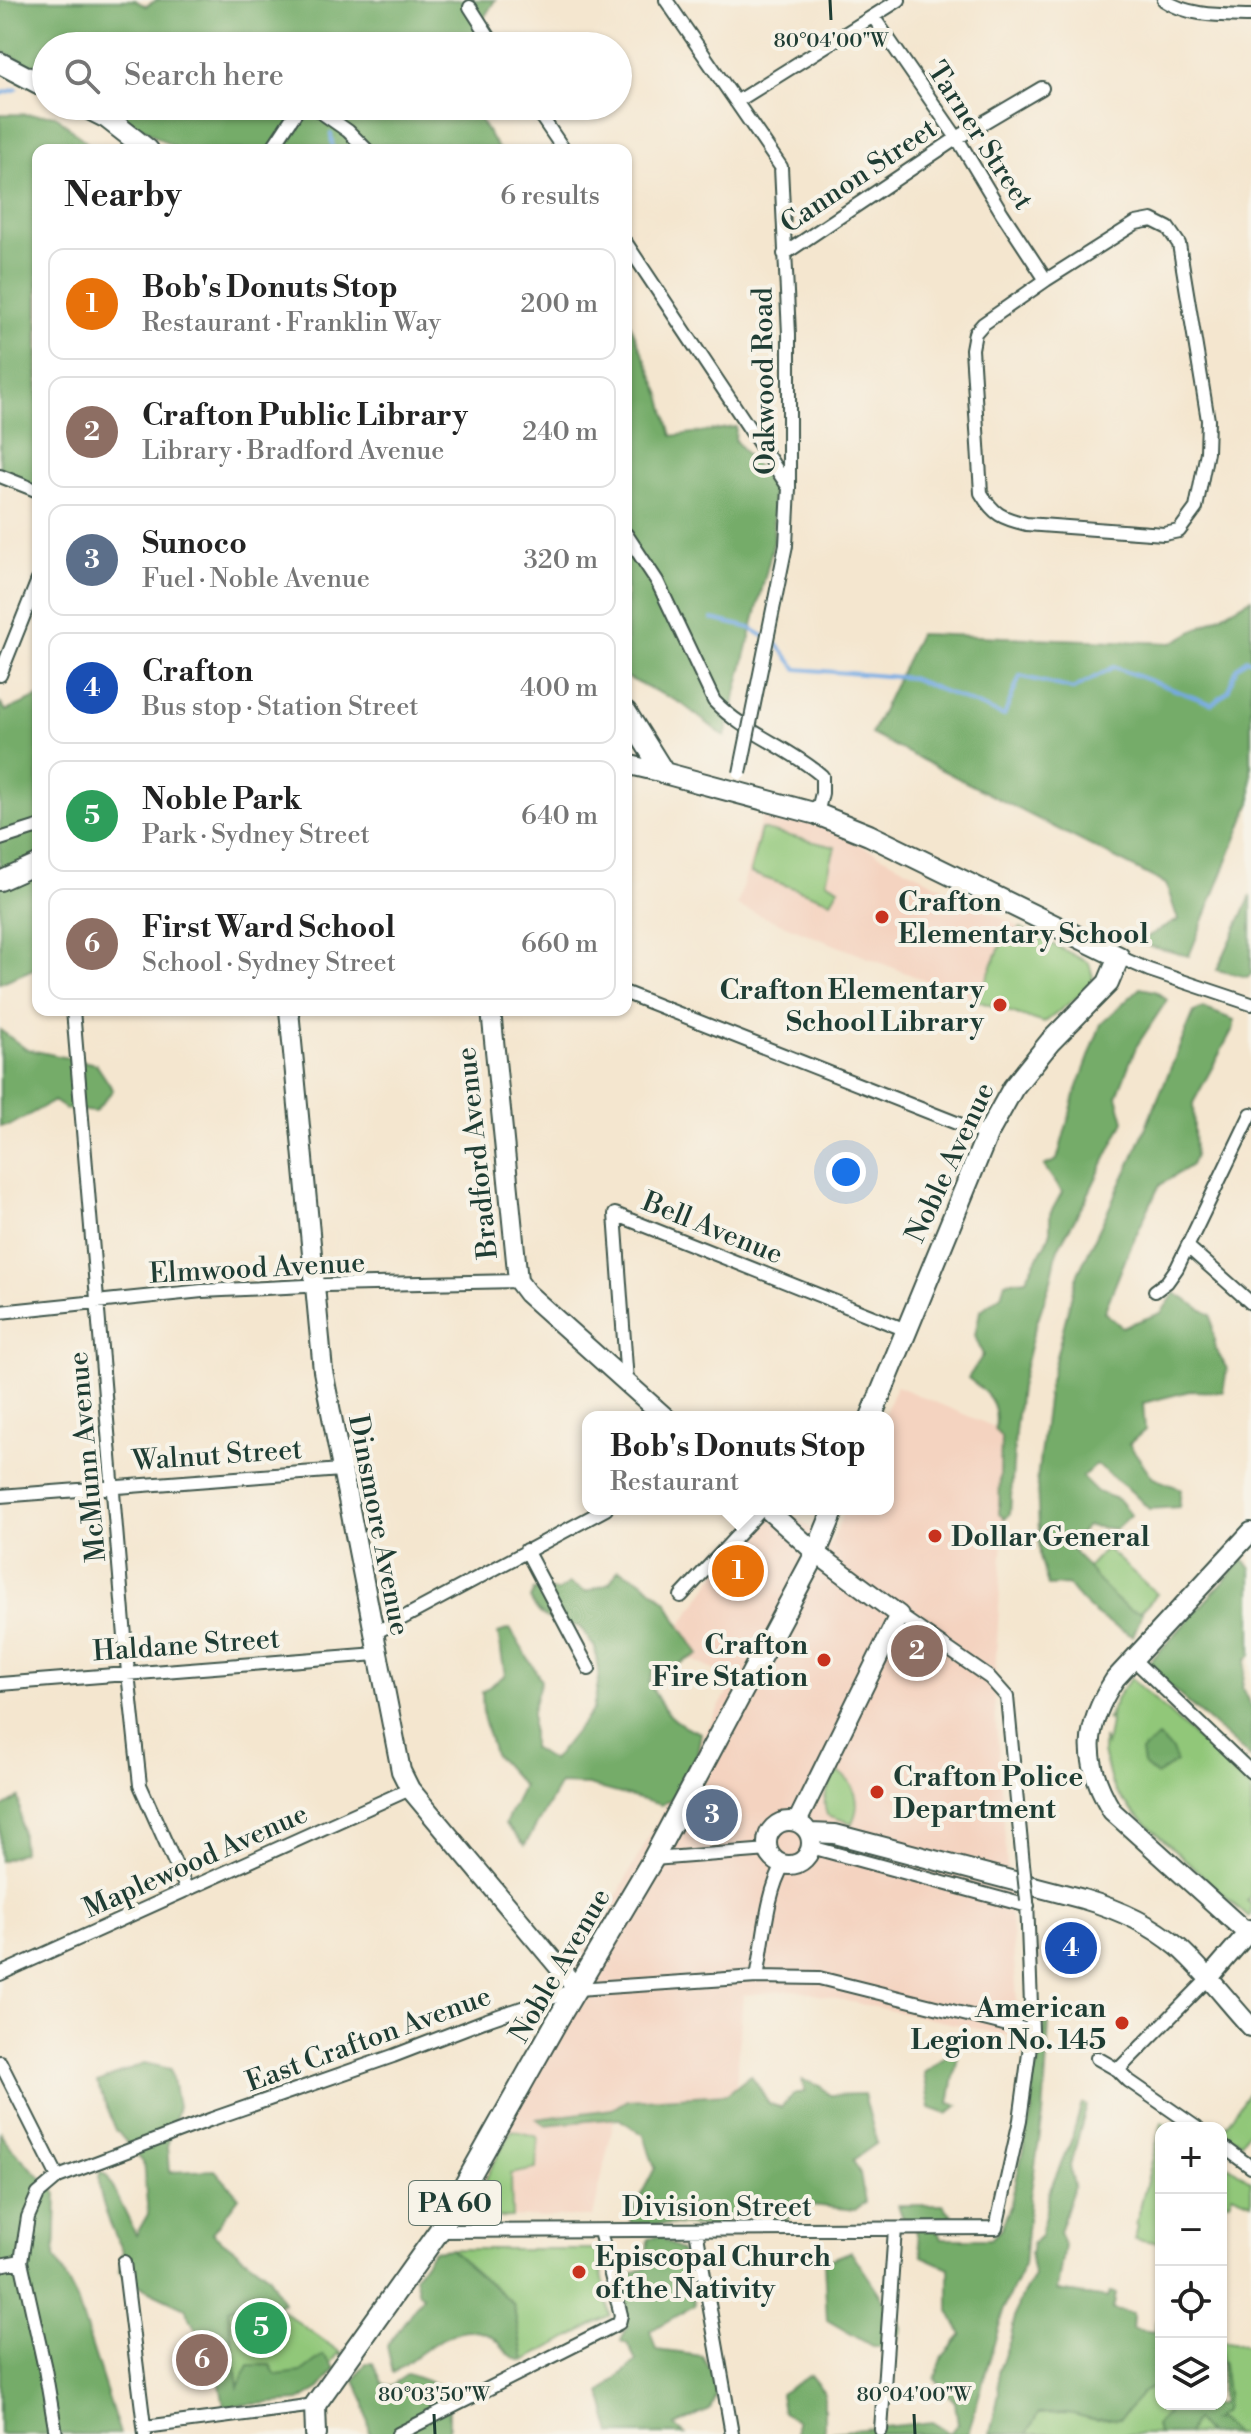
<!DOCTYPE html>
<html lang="en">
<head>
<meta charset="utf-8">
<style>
  :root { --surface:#fff; --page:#f6f6f6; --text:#222; --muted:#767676; --line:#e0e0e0; --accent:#c8321e }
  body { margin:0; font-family:"Libre Bodoni",serif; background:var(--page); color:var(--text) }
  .controls { position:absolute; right:24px; bottom:24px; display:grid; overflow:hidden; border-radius:16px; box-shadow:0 2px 6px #0004 }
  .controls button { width:72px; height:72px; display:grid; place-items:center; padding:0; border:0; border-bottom:2px solid var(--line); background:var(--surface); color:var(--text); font:40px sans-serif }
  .you { position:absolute; left:846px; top:1172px; width:28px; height:28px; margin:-20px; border:6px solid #fff; border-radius:50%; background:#1a73e8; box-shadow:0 0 0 12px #1a73e833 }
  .badge { display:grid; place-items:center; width:52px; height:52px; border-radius:50%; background:var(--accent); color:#fff; font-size:26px; font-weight:700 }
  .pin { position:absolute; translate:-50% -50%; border:4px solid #fff; box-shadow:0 2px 8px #0006 }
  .popup { position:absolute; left:582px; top:1411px; width:312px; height:104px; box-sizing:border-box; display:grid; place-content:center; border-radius:16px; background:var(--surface); filter:drop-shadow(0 2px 6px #0005); font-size:26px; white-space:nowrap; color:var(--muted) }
  .popup b { font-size:30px; color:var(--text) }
  .popup::after { content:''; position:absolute; left:50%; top:100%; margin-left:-16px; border:16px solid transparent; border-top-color:var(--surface) }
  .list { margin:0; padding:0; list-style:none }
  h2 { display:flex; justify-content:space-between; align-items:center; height:104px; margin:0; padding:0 32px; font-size:34px }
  h2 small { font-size:26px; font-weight:400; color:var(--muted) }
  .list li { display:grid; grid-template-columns:52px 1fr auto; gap:24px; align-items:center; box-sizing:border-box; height:112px; margin:0 16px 16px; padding:0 16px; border:2px solid var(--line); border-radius:16px }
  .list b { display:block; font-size:30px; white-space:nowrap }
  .list p { margin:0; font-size:26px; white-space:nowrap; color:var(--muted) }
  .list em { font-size:26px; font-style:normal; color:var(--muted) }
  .icon { flex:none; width:44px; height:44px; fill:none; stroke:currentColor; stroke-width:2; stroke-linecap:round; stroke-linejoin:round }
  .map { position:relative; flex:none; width:1251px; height:2434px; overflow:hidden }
  .search { position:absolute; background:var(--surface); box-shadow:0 2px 6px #0004; left:32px; top:32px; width:600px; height:88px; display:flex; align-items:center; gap:20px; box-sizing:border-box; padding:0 28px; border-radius:44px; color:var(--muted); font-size:30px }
  .panel { position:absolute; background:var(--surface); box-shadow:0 2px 6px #0004; left:32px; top:144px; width:600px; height:872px; border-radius:16px }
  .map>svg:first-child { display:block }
</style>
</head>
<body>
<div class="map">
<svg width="1251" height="2434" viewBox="0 0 1251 2434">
  <rect width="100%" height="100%" fill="#f7f3e8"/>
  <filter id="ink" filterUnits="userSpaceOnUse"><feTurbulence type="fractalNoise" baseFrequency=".0125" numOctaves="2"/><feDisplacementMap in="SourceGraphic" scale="16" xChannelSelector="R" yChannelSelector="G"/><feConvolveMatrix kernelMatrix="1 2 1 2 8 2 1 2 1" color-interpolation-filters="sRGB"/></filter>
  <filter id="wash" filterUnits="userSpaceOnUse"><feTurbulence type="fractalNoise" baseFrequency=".006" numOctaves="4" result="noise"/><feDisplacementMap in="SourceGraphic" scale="32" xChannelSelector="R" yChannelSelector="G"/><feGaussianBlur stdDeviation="1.8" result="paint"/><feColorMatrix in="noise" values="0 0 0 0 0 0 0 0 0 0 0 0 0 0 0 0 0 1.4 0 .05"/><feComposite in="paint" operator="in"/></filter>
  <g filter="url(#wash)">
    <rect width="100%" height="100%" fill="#f4e6cf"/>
    <path fill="#f4d3c0" d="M763,813L814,825L849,839L1089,963L1093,977L1044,1023L977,1001L737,906Z
      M896,1386L1009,1433L994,1694L1020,2038L795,1990L743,1995L735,2099L617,2106L593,2217L459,2216L514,2084L734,1680L666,1647L761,1509H787L830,1545L845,1509H888V1417H883Z"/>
    <path fill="#91c779" stroke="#588256" stroke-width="2" d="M761,829L835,847L826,881L839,888L831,901L750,873Z
      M1021,928L1089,963L1093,977L1090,987L1044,1023L977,1001L1003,940Z
      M1106,1548L1157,1594L1136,1617L1085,1571Z
      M1131,1678L1251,1789V1895L1247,1901L1251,1904V1916L1249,1918L1131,1810L1117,1793L1111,1782L1103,1752V1738L1106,1745L1111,1717L1107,1720L1119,1694Z
      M837,1771C856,1783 862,1803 852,1823L827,1815C820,1798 830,1786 837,1771Z
      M1251,2089V2127L1241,2142L1222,2131Z
      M1162,2122L1171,2128H1161V2243L1135,2239L1138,2225L1136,2224Z
      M512,2130L538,2137L536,2169L511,2174L512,2217L479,2218L472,2213L471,2206Z
      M1221,2160L1251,2181V2202L1232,2194L1229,2202L1221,2201Z
      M450,2249H595L606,2290L610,2316L524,2361L513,2304Z
      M1057,2291L1115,2299L1113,2311L1133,2313L1132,2329L1155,2332L1156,2320L1161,2321V2404H1221V2341L1251,2346V2434H994Z
      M214,2295L264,2298L344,2355L338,2354L311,2389L224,2406Z"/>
    <path fill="#74ac69" stroke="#4a744e" stroke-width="2" d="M0,0H134L146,6L157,0H495L474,34L472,46H46V74L0,50Z
      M105,106H471L499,150H179Z
      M0,114L55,115L95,150H38V488L0,473Z
      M626,315L661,395L672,436L736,427L735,440L772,486L774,541L725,737L681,703L626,677Z
      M1251,599V802L1189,956L1136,943L1178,920L1166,884L871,734L919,634L1172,643Z
      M38,697V967L0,983V703L6,711Z
      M1251,896V974L1247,977L1217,970Z
      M1140,988L1155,991L1167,1000L1136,1047L1117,1096L1124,1121L1085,1201L1058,1248L1051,1280L1033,1334L1020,1387L1015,1433L1010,1514L1005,1519L999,1514L1001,1437L995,1430C999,1403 989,1394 968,1378L983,1355L975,1336L980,1311L1001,1295L1005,1282L1026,1279L1050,1235V1214L1062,1192L1044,1166L1057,1160L1075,1095L1101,1024Z
      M1203,1008L1234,1020V1027L1193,1103L1195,1156L1191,1165L1159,1186L1130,1248L1104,1312L1122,1327L1161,1313L1175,1293L1211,1315L1215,1348L1227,1369L1223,1392L1190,1391L1143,1403L1145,1430L1129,1444L1153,1478L1181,1489L1179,1507L1149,1509L1132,1492L1096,1464L1082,1477L1097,1492L1118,1499L1131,1515L1116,1529L1087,1526L1069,1544C1080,1559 1115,1604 1131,1610C1135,1611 1139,1611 1143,1612L1133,1636C1105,1622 1087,1611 1068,1585L1048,1586L1040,1557L1037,1480L1049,1384L1076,1278L1133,1158L1194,1012Z
      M0,1030L26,1049L96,1064L113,1090L95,1112L66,1109L54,1101L9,1126H0Z
      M1243,1560L1251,1568V1655L1246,1661L1242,1688L1251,1707V1758L1146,1666Z
      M618,1569L641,1580L667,1602L675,1618L699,1654L677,1665H655L649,1682C662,1709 672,1724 701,1733L697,1755L673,1798L661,1805L588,1785L560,1784L525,1845L505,1824L523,1786L494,1754L483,1716L482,1692L505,1675L498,1633L510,1629L541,1680L532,1711V1748L552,1761L593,1710L599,1678L595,1648L579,1626C555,1623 542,1622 530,1599L534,1590L558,1591L570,1584L586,1592L610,1583Z
      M1158,1738L1172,1750L1176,1762L1156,1775L1143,1764L1141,1752Z
      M19,1798L23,1852L0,1861V1809Z
      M1044,2022L1049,2023L1043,2116L1030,2197L1024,2265L1006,2302L968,2434H796V2420L783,2412L780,2394L810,2375L824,2392V2433L932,2422L950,2433L958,2423L955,2403L935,2379L943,2356L962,2335L949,2311V2268L922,2256L915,2225L905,2224L898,2205H943L952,2215L935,2223L941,2239H991L1001,2229L1010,2207L1032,2111L1033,2076L1042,2055Z
      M953,2051L958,2056L949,2103L958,2105L947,2114L930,2108L924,2073Z
      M144,2063L171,2069L178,2106L167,2147L169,2172L215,2170L239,2197L212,2233L268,2275L283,2302L270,2309L245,2305L228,2309L238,2387L249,2365H270L276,2375L301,2372L323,2355L336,2369L320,2388L299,2401L224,2406L218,2374L185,2308L147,2290L119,2272L123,2251C113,2231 95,2194 100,2172L107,2175L136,2235L148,2214L143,2162L116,2130L97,2083Z
      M751,2075L769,2104L781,2108L794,2094L805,2092L802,2080L821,2086L829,2095L864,2094L877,2143L853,2160L860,2173L865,2202L855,2210L802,2204L781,2225L745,2211L714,2227L630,2223L632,2212L655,2168L644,2135L618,2118L545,2125L537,2119L612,2109L627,2100L727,2094Z
      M1082,2104L1087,2106L1070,2166L1074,2186L1059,2232L1064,2245L1057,2291L1108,2298L1110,2292L1116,2293L1113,2310L1133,2313L1132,2329L1155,2332L1156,2320L1161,2321V2379L1160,2383L1142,2393L1121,2418L1096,2420L1069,2413L1038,2414L1027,2434H990L999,2394L998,2373L1010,2340L1018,2303L1034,2276L1030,2254L1032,2244L1041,2236L1049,2192L1071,2141Z
      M0,2132C14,2155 39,2173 57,2194L55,2257L77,2300L120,2434H0Z
      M660,2236L682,2252L695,2305L650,2331L656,2350L702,2356L719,2386L710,2410L675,2426L685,2434H612L601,2393L636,2361L628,2344L621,2341L627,2327L623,2278L654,2263L647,2255L648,2239Z
      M450,2249L513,2304L524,2361C505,2358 504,2342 489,2335C454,2319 419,2355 393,2373L387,2346L423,2296L419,2293L415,2276L433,2251Z
      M851,2251L902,2328L893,2349L872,2346L827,2320L824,2262Z
      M1221,2361L1223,2362L1227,2394L1224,2410L1212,2420L1219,2419L1235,2434H1207L1195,2420L1187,2434H1158L1156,2425L1175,2404H1221Z
      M366,2363H373L383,2384L390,2386L408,2374L449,2389V2434H370L364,2399L355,2380Z"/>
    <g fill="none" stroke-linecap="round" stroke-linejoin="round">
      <path stroke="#75aae3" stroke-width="4" d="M0,94L17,89
        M332,106L334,110
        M331,134L333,150
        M712,619L750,628L777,644L797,669L911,678L1004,716L1020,676L1073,689L1114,667L1212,704L1228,691L1237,667L1247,659L1251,661"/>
    </g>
  </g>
  <g filter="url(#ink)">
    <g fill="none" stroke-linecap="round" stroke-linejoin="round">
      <defs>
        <path id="street" d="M666,0L781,167L789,334V488L786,545
          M1164,0C1189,17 1223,15 1251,16
          M470,7L495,46
          M874,18L957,138L1002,213L1046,280
          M736,102L899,0
          M312,106L348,131L367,150
          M534,106L564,150
          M271,150L300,106
          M1152,220L1168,228L1179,244L1208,420L1207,452L1196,508L1179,531L1164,534L1026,524C1002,518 994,515 981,493L972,349L975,333L983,324L1046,280L1136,223Z
          M626,243L789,488
          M784,254L957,138L1042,88
          M0,476L38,491
          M626,534L657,581L714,701C744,733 789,747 822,776V793L817,814
          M0,675L38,580
          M0,839L38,827
          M1119,957L1149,970L1251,1004
          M626,993L987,1135
          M73,1010L128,1673L140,1785L187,1890
          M1188,1247L1251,1303
          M1155,1291L1167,1282L1177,1268L1251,1114
          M0,1312L202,1291L326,1285L518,1281
          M627,1382L615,1214L906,1330
          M0,1496L341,1470
          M526,1550L589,1669
          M681,1596L762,1509
          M899,1615L990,1678L1007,1697L1023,1864
          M373,1634L606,1509
          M1133,1659L1251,1772
          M0,1684L377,1654
          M811,1847L1028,1906
          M653,1859L769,1850
          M0,1974L410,1789
          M757,1977C764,1943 766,1893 784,1864
          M1097,2058L1118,2070L1129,2081L1197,2128
          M0,2062L58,2177
          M1118,2070L1208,1979
          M1221,2145L1251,2167
          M696,2230L732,2434
          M439,2231L996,2228L1020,2120L1032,2031L1027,1901
          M21,2261L45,2369L56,2434
          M124,2262L145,2434
          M0,2265L21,2261L28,2217L38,2194L58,2177L212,2119L393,2056L484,2021L577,1989L757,1977L819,1978L1032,2031
          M145,2427L315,2405
          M881,2430L895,2229
          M398,2434L619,2323L621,2315L600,2231"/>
        <path id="secondary" d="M626,764L664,773
          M0,881L38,864
          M289,1010L323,1371L401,1771L410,1789L577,1989
          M491,1010L518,1281L527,1293L665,1417
          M767,1509L816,1553L899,1615L797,1822
          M767 1843a22 22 0 1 1 44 0a22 22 0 1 1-44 0Z
          M810,1833L835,1834L1083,1899C1117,1909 1151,1924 1178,1947C1205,1971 1227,2001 1251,2027
          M1247,1933L1112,1811C1082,1761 1084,1727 1115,1679L1251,1532
          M1208,1979L1251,1929"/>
        <path id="primary" d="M0,63L46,87
          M83,106L107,118L148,150
          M626,712L664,773L817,814L869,835L1119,957L1108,983L1050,1042L1013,1088L987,1135L871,1417
          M316,2434L315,2405L439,2231L557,2021L653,1859L816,1553L834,1509"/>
      </defs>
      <use href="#street" stroke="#3f564b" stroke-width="16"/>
      <use href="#secondary" stroke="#3f564b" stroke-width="22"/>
      <use href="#primary" stroke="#3f564b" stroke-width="24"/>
      <use href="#street" stroke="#fff" stroke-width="12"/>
      <use href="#secondary" stroke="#fff" stroke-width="18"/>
      <use href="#primary" stroke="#fff" stroke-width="20"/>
      <defs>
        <path id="street-bridge" d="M740,773L786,545
          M1023,1864L1027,1901"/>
      </defs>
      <use href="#street-bridge" stroke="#3f564b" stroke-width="16" stroke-linecap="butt"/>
      <use href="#street-bridge" stroke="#fff" stroke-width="12"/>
    </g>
  </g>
  <path fill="none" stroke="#1f3d34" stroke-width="3" d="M830,0L831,20M434,2414L435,2434M914,2414L915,2434"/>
  <g fill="#c8321e" stroke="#f7f3e8" stroke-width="3">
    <circle cx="882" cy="917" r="8"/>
    <circle cx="1000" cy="1005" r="8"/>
    <circle cx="935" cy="1536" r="8"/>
    <circle cx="824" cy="1660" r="8"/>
    <circle cx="877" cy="1792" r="8"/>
    <circle cx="1122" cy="2023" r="8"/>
    <circle cx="579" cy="2272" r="8"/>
  </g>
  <g text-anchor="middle" stroke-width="8" stroke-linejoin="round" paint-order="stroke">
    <rect fill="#f7f3e8" stroke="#60746a" stroke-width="2" x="409" y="2181" width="92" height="44" rx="6"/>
    <g font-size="26" font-weight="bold" fill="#1f3d34">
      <text x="455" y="2212">PA 60</text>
    </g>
    <g font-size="28" fill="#1f3d34" stroke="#f7f3e8">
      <text transform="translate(981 135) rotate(57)" y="10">Tarner Street</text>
      <text transform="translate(858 175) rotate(-34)" y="10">Cannon Street</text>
      <text transform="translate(763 381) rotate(-91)" y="10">Oakwood Road</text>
      <text transform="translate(476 1153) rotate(-96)" y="10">Bradford Avenue</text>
      <text transform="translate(949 1162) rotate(-65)" y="10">Noble Avenue</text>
      <text transform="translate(713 1227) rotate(22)" y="10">Bell Avenue</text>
      <text transform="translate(257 1267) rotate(-3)" y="10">Elmwood Avenue</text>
      <text transform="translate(217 1454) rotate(-4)" y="10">Walnut Street</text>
      <text transform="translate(86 1457) rotate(-95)" y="10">McMunn Avenue</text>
      <text transform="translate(380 1525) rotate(79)" y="10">Dinsmore Avenue</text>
      <text transform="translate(186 1644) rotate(-4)" y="10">Haldane Street</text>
      <text transform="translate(195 1860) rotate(-24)" y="10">Maplewood Avenue</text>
      <text transform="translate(559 1965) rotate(-60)" y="10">Noble Avenue</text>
      <text transform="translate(368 2038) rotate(-20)" y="10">East Crafton Avenue</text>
      <text x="717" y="2216">Division Street</text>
    </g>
    <g font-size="28" font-weight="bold" fill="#1f3d34" stroke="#f7f3e8" text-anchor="start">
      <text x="898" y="911">Crafton<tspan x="898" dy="32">Elementary School</tspan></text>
      <text x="984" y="999" text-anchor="end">Crafton Elementary<tspan x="984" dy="32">School Library</tspan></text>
      <text x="951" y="1546">Dollar General</text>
      <text x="808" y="1654" text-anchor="end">Crafton<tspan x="808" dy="32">Fire Station</tspan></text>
      <text x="893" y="1786">Crafton Police<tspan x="893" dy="32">Department</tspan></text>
      <text x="1106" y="2017" text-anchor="end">American<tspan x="1106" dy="32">Legion No. 145</tspan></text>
      <text x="595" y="2266">Episcopal Church<tspan x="595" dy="32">of the Nativity</tspan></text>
    </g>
  </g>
  <g font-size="20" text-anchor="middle" fill="#1f3d34" stroke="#f7f3e8" stroke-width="8" stroke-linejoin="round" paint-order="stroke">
    <text x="831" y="47">80°04'00"W</text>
    <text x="434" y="2401">80°03'50"W</text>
    <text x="914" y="2401">80°04'00"W</text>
  </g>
</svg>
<div class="controls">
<button>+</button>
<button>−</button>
<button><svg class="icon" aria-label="locate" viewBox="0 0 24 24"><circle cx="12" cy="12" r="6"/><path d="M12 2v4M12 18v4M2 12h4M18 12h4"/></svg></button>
<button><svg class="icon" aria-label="layers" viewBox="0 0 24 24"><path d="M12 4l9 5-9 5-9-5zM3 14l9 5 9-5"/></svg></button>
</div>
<div class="you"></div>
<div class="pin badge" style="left:738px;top:1571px;background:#e8710a">1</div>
<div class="popup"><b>Bob's Donuts Stop</b>Restaurant</div>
<div class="pin badge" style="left:917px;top:1651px;background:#8d6e63">2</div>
<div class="pin badge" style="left:712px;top:1815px;background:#5c6f8a">3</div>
<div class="pin badge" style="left:1071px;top:1948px;background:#1a4fb4">4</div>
<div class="pin badge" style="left:261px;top:2328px;background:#2e9e5b">5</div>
<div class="pin badge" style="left:202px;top:2360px;background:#8d6e63">6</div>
<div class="search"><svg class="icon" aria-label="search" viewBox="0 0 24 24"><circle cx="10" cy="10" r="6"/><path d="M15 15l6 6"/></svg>Search here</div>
<section class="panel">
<h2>Nearby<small>6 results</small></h2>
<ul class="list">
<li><span class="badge" style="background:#e8710a">1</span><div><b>Bob's Donuts Stop</b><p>Restaurant · Franklin Way</p></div><em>200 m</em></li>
<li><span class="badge" style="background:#8d6e63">2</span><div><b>Crafton Public Library</b><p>Library · Bradford Avenue</p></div><em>240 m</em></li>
<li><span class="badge" style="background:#5c6f8a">3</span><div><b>Sunoco</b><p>Fuel · Noble Avenue</p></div><em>320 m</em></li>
<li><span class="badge" style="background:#1a4fb4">4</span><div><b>Crafton</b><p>Bus stop · Station Street</p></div><em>400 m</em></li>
<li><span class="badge" style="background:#2e9e5b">5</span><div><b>Noble Park</b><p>Park · Sydney Street</p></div><em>640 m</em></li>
<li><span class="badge" style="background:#8d6e63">6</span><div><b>First Ward School</b><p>School · Sydney Street</p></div><em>660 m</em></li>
</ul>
</section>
</div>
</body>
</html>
